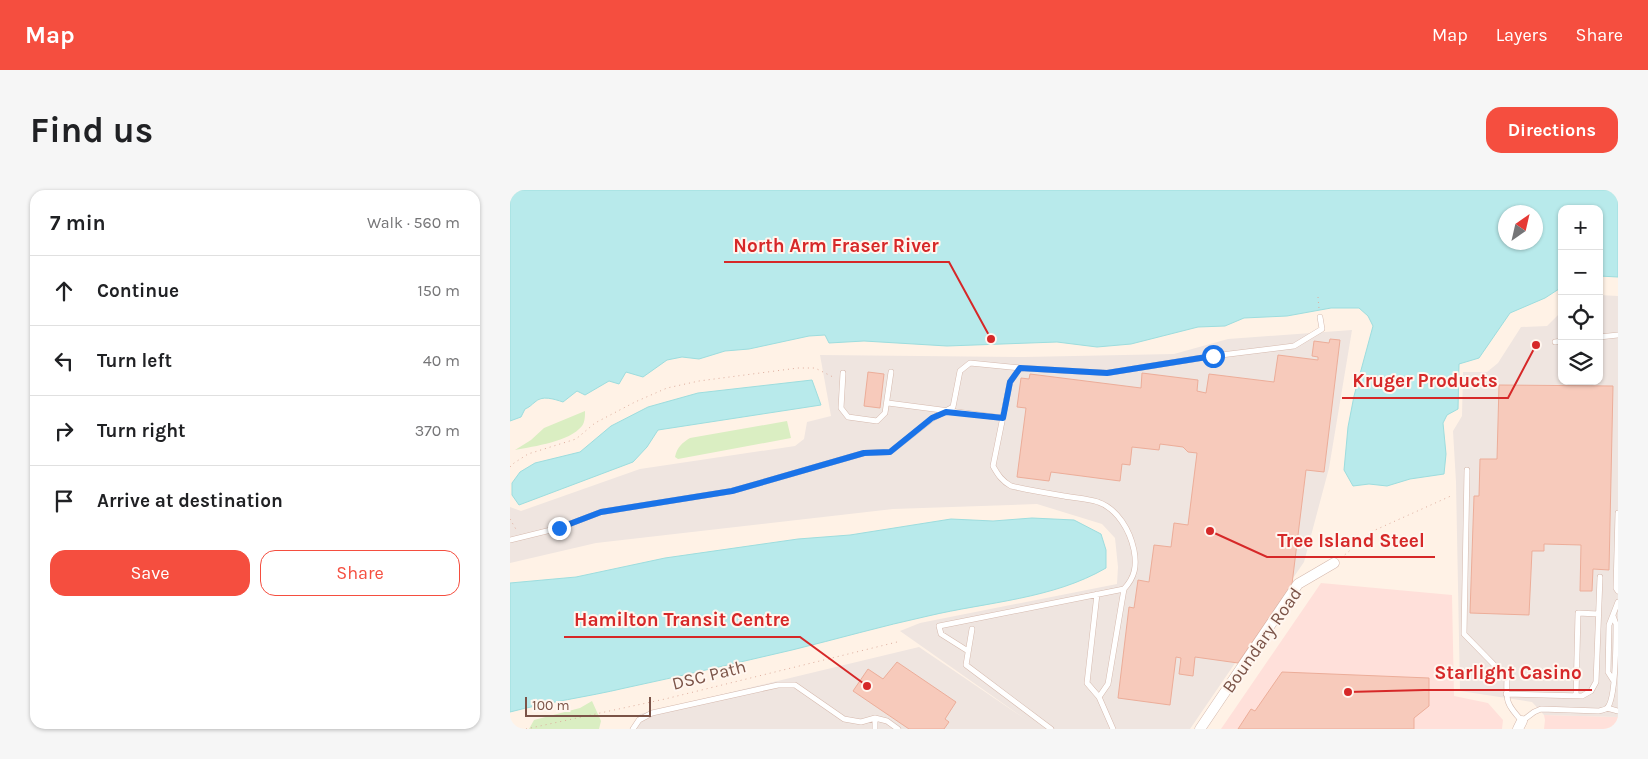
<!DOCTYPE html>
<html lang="en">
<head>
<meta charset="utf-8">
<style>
  :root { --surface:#fff; --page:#f6f6f6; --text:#202124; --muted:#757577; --line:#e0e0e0; --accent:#f54e3f }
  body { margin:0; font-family:Karla,sans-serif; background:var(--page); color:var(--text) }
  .controls { position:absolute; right:15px; top:15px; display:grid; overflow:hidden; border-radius:10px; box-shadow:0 1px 4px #0004 }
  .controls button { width:45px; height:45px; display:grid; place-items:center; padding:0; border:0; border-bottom:1px solid var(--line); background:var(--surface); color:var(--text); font:25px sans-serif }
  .compass { position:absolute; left:988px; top:15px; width:45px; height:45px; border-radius:50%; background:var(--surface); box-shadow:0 1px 4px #0004; rotate:34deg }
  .scale { position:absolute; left:15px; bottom:12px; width:126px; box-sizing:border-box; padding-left:5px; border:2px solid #7b5347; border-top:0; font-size:14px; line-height:18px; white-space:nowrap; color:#7b5347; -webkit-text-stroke:4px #fff6ef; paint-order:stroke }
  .stop { position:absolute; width:15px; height:15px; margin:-11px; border:4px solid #1a73e8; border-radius:50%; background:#fff }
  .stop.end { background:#1a73e8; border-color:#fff; box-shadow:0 1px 5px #0008 }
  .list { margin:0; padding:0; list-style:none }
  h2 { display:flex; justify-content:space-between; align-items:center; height:65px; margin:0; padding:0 20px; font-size:21px }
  h2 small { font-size:16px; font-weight:400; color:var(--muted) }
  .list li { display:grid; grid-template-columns:32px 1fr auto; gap:15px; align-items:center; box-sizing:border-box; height:70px; padding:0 20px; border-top:1px solid var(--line) }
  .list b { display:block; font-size:19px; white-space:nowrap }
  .list em { font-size:16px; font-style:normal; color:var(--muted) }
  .actions { display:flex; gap:10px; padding:15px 20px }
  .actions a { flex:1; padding:11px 0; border:1px solid var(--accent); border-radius:15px; text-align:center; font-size:18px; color:var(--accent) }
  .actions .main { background:var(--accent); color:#fff }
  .icon { flex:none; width:28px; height:28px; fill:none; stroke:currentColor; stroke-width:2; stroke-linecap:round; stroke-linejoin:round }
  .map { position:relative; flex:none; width:1108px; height:539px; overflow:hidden; border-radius:15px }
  header { display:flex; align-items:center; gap:30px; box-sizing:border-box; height:70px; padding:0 25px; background:var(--accent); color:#fff }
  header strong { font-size:24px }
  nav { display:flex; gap:28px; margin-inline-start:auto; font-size:18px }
  .intro { display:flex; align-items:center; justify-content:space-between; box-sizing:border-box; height:120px; padding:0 30px }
  h1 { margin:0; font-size:35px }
  .button { padding:12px 22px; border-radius:15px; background:var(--accent); color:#fff; font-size:18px; font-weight:700 }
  main { display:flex; gap:30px; padding:0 30px }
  aside { flex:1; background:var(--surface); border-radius:15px; box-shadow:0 1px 4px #0004 }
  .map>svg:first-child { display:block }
</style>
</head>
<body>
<header>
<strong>Map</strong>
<nav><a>Map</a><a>Layers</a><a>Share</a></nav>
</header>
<div class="intro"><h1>Find us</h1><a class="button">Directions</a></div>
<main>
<aside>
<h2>7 min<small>Walk · 560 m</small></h2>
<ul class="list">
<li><svg class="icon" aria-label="ahead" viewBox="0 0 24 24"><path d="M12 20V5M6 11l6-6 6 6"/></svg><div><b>Continue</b></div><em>150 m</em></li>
<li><svg class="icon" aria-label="left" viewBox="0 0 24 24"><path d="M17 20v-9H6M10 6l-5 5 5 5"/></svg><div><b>Turn left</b></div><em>40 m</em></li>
<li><svg class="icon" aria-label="right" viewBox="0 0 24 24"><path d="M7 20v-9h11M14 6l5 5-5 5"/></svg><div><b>Turn right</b></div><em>370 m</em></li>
<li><svg class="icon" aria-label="arrive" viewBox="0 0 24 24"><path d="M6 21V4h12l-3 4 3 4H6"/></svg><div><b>Arrive at destination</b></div></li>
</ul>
<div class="actions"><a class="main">Save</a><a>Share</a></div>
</aside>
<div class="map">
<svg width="1108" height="539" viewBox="0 0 1108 539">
  <rect width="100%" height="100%" fill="#fff2e6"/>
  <path fill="#ffe0da" d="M811,393L942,405L944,506L978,513L993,530L992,539H711Z
    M1034,525L1108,527V539H1034L1035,530Z"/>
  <path fill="#efe5e0" d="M1089,105L1108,106V527L1034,525L1022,512L950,501L946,292L943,241L952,226L953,182H977L988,173L1011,137L1037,136L1052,121V191H1089Z
    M842,140L819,278L794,372L680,539H120L130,524L409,457L518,531L390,441L410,433L607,394L608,377L605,348L592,334L527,314L383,319L86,353L0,373V317L11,321L130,279L285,256L294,249L297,232L321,226L310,165L514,167L664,164L718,149Z"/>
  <path fill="#daeec2" d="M75,221C75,226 75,232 72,236C59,252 25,256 5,260L21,250L34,238Z
    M277,231L281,248L168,269L165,267C167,257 172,253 180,248Z
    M82,511L91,531L89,539H19L24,530L70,518Z"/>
  <path fill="#b8eaeb" stroke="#9dddde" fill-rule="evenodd" d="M0,0H1108V87L1089,86V19H1052V97L1035,108L1000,123L969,168L949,174L948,219L937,225L933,233L936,264L934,284L900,289L877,296L859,294L843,296L834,280L838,237L844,206L863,136L858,126L849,118H821L777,126L734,128L715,136L688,137L621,154L587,157L547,152L437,156L354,151L319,153L315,145L299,146L239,159L215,161L189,169L172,167L157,170L133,187L116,182L109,194L99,191L75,205L67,201L53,212C44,209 32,205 25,212C21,215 20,217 15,219L11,227L0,231ZM996,22H1026V52H996Z
    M302,190L311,215L148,240L137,257L123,272L9,315L2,305V293L10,282L25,273L70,262L101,236L138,217L188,203Z
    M522,328L564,330L591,344L596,360V378C543,409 477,412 418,426C372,436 327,449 282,460C226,473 171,486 115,498C77,507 38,512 0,522V393L66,387L155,368L288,349L340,345L441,329L483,331Z"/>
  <path fill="#f7cabb" stroke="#ecad99" d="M820,149L830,150L814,282L796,280L782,394L728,473L685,467L683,486L669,484L671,468L666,467L660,515L608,508L619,417L624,418L628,390L639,392L644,355L661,357L664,333L678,335L687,263L678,262L673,257L650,254L649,260L622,257L620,275L612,274L610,291L541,282L539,291L507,287L516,218L507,217L511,188L519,189L520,184L631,198L632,183L688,190L687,201L696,203L699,184L764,192L768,165L808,170V167L802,166L804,151L819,153Z
    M358,182L374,184L370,218L354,216Z
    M989,195L1103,196L1099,380L1083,379L1082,401H1070L1071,355L1034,354V361H1022L1019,425L960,423L964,306H969L970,269H987Z
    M387,472L446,512L435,529L439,532L434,539H399L343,501L358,479L373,489Z
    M772,482L919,488V516L904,528V539H728L741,519L745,521Z"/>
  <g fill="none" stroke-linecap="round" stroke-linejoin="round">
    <defs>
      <path id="service" d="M1089,147L1108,145
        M1045,152L1052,151
        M333,183L331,218L338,227L367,231L375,223L381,182
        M378,213L493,228
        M957,280L954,444L997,488C996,511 996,514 1012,531L1024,522L1031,519L1089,521C1092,520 1095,520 1097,518C1106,510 1106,447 1106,434L1103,426
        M1108,323L1106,398L1108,401
        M0,350L49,338L91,322L222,301L354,263L380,262L423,228L443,217L450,181L460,173L510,178
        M587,404L577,493L589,507L603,539
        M462,439L456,475L541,539
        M458,461L431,444L429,436L614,399C625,387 627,376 624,360C620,341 608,319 588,312C578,309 565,308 554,306C536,303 518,300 501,296C492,291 488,285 483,276L500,192L510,178L597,183L703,166L784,156L812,139L810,127
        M1103,490L1098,482L1099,435L1108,412
        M996,504L1072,506L1081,501L1086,492L1090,387
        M1066,506L1068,423L1088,424
        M589,507L598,494L614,399
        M1097,518L1108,521
        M123,539L129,530L142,523L268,495H285L334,529L351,532L365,528L377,531L388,539
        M365,539V528"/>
      <path id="minor" d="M690,539L788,394L824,373
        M1008,539L1012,531"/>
    </defs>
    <use href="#service" stroke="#d5b9ad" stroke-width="6"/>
    <use href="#minor" stroke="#d5b9ad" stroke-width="11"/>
    <path stroke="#ddad9d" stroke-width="1" stroke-dasharray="1 4" stroke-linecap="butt" d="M808,107L809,119
      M0,277L4,273L18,264L66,249L85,233L125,212L157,198L189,191L288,178H305L325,188
      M0,329L7,341
      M831,368L863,341L943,305
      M16,539L155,509L387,452"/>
    <use href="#service" stroke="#fff" stroke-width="5"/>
    <use href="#minor" stroke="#fff" stroke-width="10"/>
  </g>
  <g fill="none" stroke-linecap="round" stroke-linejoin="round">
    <path stroke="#1a73e8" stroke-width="6" d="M49,338L91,322L222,301L354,263L380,262L422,228L436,222L493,228L500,192L510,178L597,183L703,166"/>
  </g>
  <g text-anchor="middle" stroke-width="4" stroke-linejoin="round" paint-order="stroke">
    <g font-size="18" fill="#7b5347" stroke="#fff6ef">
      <text transform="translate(752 450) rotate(-55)" y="6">Boundary Road</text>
      <text transform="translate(199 485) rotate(-14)" y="6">DSC Path</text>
    </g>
  </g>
  <path fill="none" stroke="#d62828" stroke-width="2" d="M481 149L439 72H214M1026 155L998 208H832M700 341L757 367H925M357 496L290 447H54M838 502L914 500H1082"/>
  <g fill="#d62828" stroke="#fff6ef" stroke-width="2">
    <circle cx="481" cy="149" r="5"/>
    <circle cx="1026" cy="155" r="5"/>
    <circle cx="700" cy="341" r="5"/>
    <circle cx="357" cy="496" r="5"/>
    <circle cx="838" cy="502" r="5"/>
  </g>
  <g font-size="19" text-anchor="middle" font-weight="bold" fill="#d62828" stroke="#fff6ef" stroke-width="4" stroke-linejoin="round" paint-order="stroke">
    <text x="326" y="62">North Arm Fraser River</text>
    <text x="915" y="197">Kruger Products</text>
    <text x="841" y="357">Tree Island Steel</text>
    <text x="172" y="436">Hamilton Transit Centre</text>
    <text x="998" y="489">Starlight Casino</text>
  </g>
</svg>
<div class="controls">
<button>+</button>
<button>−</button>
<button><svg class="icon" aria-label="locate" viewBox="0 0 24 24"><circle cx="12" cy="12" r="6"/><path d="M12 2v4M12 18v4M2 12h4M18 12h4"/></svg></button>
<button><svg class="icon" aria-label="layers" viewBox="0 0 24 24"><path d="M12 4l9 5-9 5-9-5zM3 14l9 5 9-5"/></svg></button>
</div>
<svg class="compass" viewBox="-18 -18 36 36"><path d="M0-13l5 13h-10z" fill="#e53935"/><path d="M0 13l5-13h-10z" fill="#757577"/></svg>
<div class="scale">100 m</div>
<div class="stop" style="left:703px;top:166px"></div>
<div class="stop end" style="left:49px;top:338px"></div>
</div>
</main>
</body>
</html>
